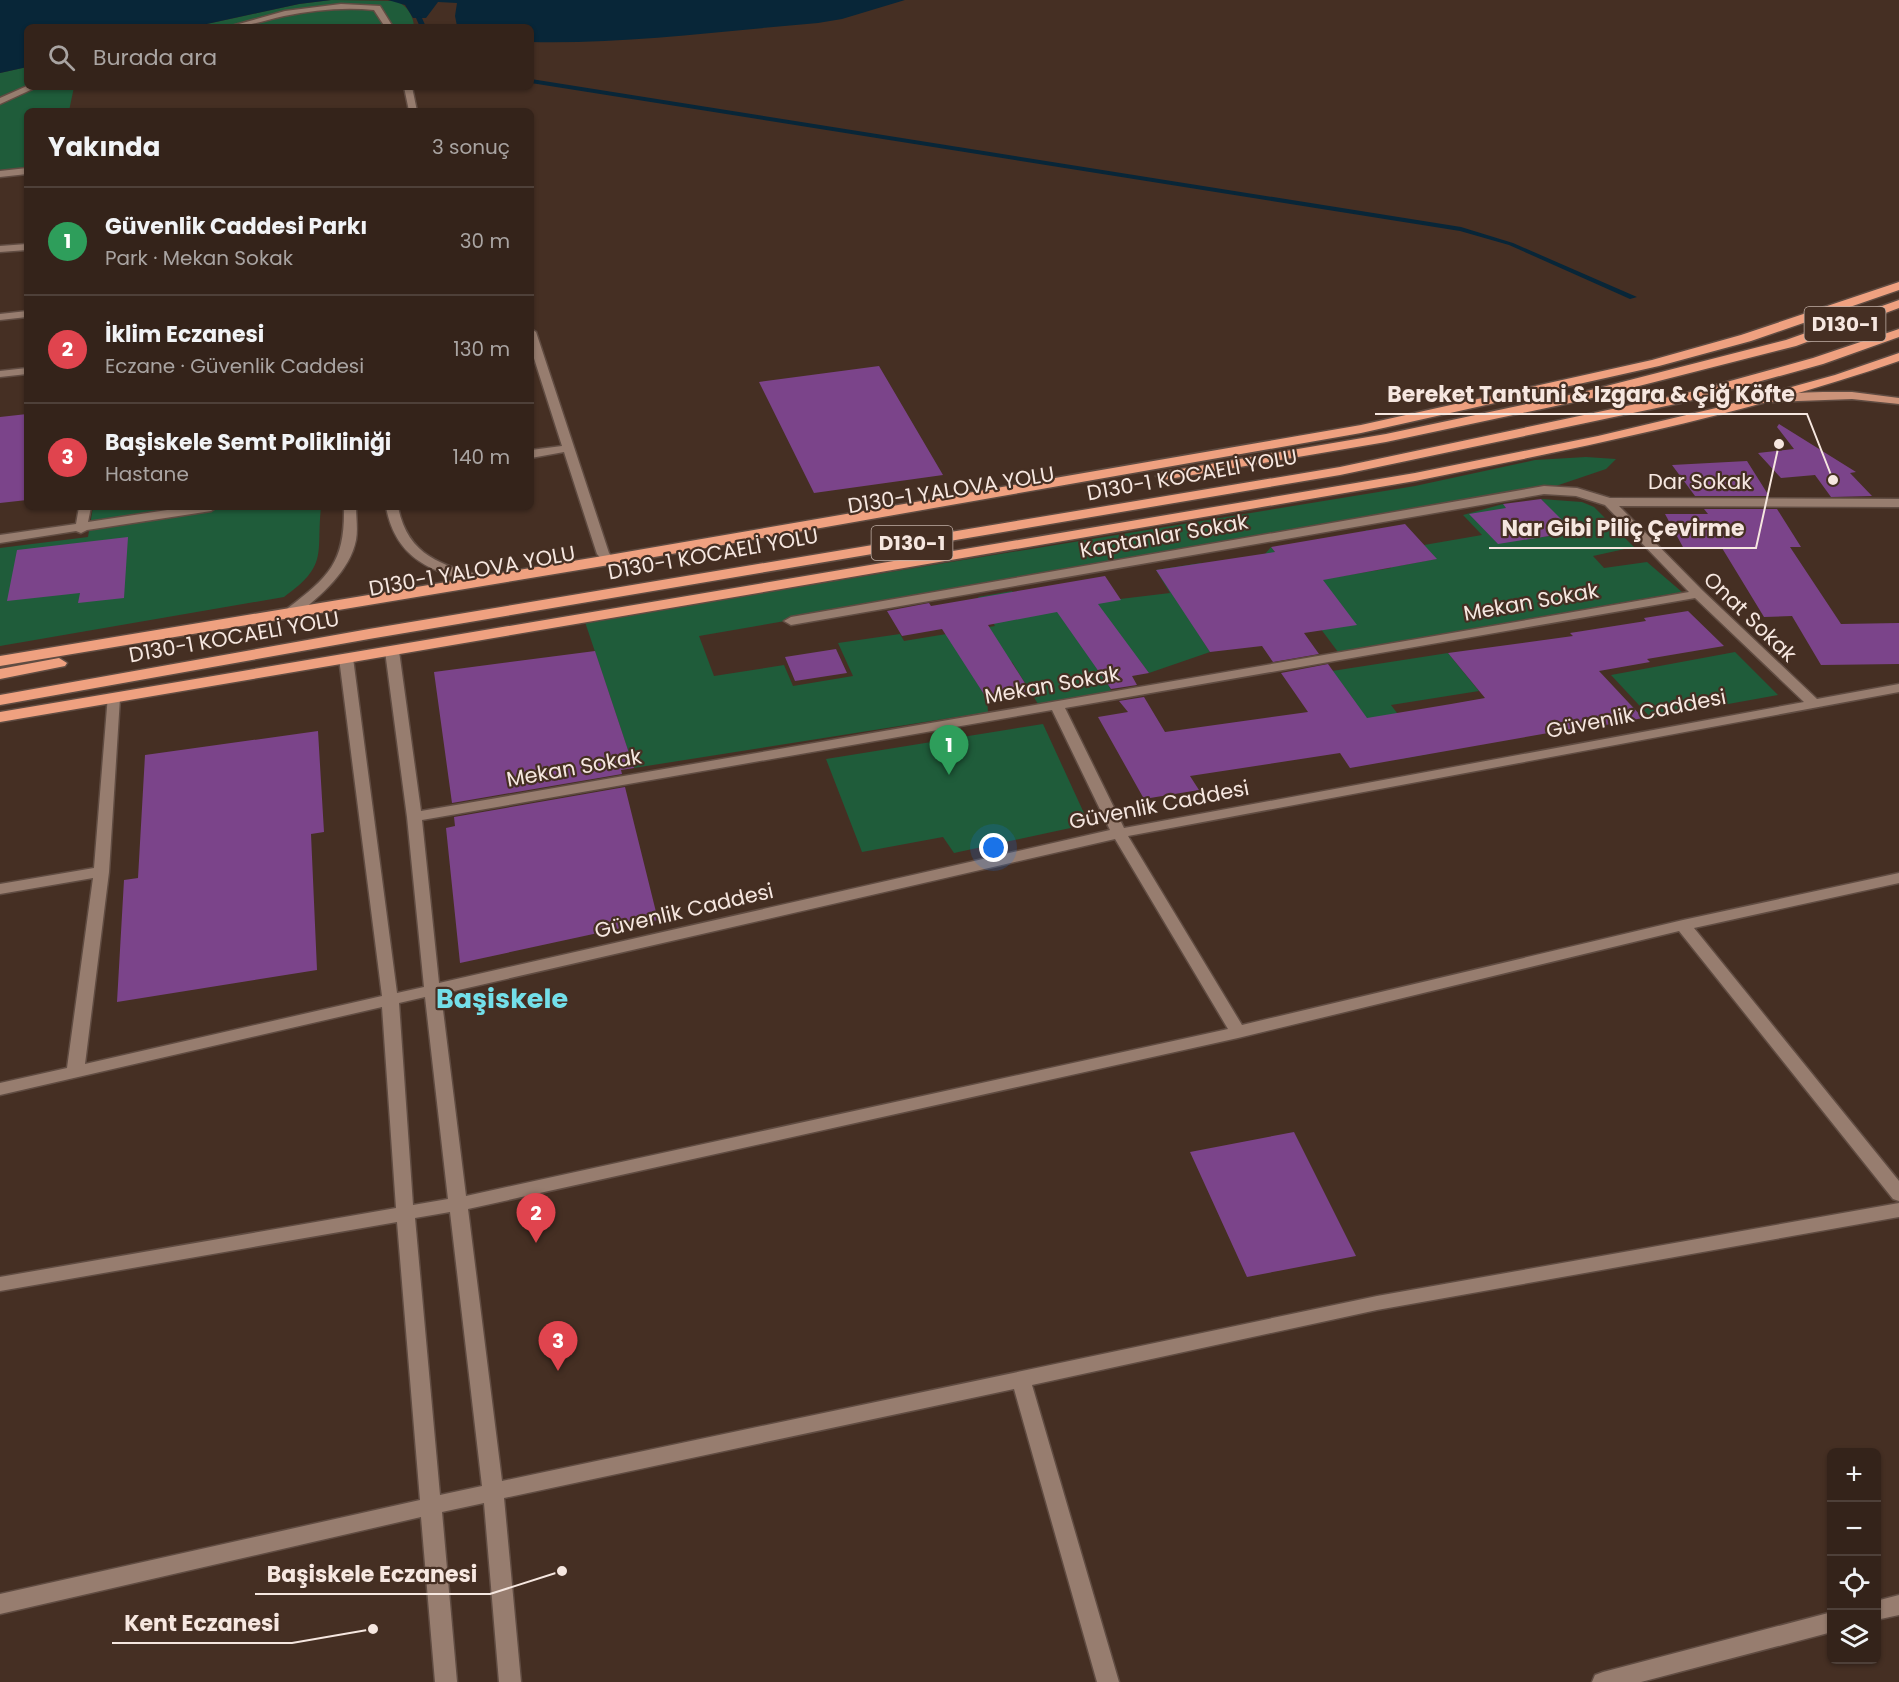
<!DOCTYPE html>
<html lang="tr">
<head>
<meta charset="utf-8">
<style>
  :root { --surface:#34231a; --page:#3f2f27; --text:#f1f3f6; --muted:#a9a4a2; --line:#4e4039; --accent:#52ccd6 }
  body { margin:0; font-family:Poppins,sans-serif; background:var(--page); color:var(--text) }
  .controls { position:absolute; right:18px; bottom:18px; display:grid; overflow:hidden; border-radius:9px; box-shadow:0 2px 4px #0004 }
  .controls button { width:54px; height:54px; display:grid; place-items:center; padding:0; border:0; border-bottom:2px solid var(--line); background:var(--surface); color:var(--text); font:30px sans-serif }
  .you { position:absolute; left:994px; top:848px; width:21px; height:21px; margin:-15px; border:4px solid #fff; border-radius:50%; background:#1a73e8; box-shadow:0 0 0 9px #1a73e833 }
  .badge { display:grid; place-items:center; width:39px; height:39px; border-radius:50%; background:var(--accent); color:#fff; font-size:20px; font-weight:700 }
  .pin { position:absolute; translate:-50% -50px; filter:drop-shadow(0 2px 3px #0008) }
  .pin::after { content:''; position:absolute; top:32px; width:21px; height:18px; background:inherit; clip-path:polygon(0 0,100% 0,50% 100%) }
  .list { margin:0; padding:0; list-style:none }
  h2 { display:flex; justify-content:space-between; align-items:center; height:78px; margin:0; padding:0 24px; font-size:26px }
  h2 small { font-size:20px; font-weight:400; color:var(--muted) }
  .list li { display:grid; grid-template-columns:39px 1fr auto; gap:18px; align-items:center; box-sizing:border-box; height:108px; padding:0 24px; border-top:2px solid var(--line) }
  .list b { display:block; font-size:22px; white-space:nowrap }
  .list p { margin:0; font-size:20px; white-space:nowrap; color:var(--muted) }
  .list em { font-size:20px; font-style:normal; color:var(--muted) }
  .icon { flex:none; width:33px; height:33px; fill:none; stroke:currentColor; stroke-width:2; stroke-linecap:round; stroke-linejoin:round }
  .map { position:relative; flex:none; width:1899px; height:1682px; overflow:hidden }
  .search { position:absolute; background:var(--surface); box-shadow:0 2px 4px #0004; left:24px; top:24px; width:510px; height:66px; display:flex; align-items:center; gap:15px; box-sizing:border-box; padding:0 21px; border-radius:9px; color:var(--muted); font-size:22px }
  .panel { position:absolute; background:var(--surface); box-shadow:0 2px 4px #0004; left:24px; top:108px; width:510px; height:402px; border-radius:9px }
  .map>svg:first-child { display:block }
</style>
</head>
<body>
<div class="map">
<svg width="1899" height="1682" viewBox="0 0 1899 1682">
  <rect width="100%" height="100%" fill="#452f23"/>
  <path fill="#1f5c3a" d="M331,0L396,1C407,6 413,14 414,27H193L299,4Z
    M27,67V87H74L69,111H27V168L0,170V73Z
    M1586,457L1616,459L1606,469L1544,490L699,636L714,676L784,665L793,686L853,676L838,643L900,634L904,641L995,626L978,597L1012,591L1030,616L1120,599L1170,593L1156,570L1201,563L1194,627L1210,652L1149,673L1128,646L1106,681L1112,692L1038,704L1012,662L969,670L987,699L988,712L634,768L585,622L1415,486L1535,460Z
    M1541,499L1582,502L1594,507L1634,547L1593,556L1604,568L1647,562L1682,592L1338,652L1265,554L1271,547L1299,583L1391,568L1362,533L1367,530L1398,566L1436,559L1424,545L1482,535L1463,515L1503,504L1535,538L1573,533Z
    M93,507H321C316,554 329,565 284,597L0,646V548L88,537Z
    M1735,652L1778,695L1651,718L1611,675Z
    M1448,653L1479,691L1391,705L1428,754L1400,759L1369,718L1320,726L1332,671Z
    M1043,724L1089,824L954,853L943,837L862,852L826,759Z"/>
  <path fill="#082638" d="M0,0H331L299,4L193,27H27V67L0,73Z
    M388,0H905L842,19L818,23C722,31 627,44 531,42V27H461L457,26L455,16L457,3L438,2L426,18H413L405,5Z"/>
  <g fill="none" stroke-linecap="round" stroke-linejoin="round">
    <path fill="#082638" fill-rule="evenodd" d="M419,16L422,18L426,27H420L416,18Z
      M531,79L1461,227L1513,243L1637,297L1630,299L1509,245L1460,231L531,83Z"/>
  </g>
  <path fill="#7b448a" d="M879,366L943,475L814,493L759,382Z
    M27,414V500L0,503V417Z
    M1779,424L1856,472L1850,473L1872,496L1831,497L1815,475L1781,478L1758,453L1794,449L1777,427Z
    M1747,461L1769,496H1695L1672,465Z
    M1541,499L1574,532L1498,544L1469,514L1506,508L1503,504Z
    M1704,509H1777L1801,547H1790L1841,624L1899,623V664L1821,665L1792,616L1764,617L1722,548L1684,549L1665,514H1708Z
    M1405,524L1437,559L1323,580L1357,625L1304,633L1319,654L1273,662L1262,646L1210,652L1156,570L1275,552L1271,547Z
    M128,537L124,598L78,603L80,593L7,601L17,550Z
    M1105,576L1121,600L1098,604L1149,673L1132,676L1137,685L1111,689L1057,612L988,625L1030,691L987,699L942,629L902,636L887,611L929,603L931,606Z
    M1688,611L1724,646L1647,659L1650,662L1599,671L1643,718L1595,727L1594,725L1350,768L1340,753L1190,776L1199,790L1144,799L1098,717L1128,712L1119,701L1144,697L1165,732L1308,712L1281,673L1328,664L1367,718L1451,704L1485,698L1448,653L1573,636L1570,633L1646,621L1644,618Z
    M836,649L847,673L795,681L785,657Z
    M595,651L634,768L621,770L622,774L452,803L434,672Z
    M318,731L324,832L311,834L317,970L117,1002L124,880L138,878L145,755Z
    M625,787L658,920L460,963L446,828L455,826L454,817Z
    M1294,1132L1356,1256L1247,1277L1190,1152Z"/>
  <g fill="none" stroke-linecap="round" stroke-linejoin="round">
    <defs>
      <path id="minor" d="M341,4L380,6L393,27H385L374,10C344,7 314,10 284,16C265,20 247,27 228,27L285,11Z
        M27,86L37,87L0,104V98Z
        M404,87H412L417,111H409Z
        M27,168V174L0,177V171Z
        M27,244V250L0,252V246Z
        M27,311V317L0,320V314Z
        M531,329L536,332L609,553L615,560L613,563H605L597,554L564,452L531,458V450L562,446L531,349Z
        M27,368V374L0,377V371Z
        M1544,486L1577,488L1610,498L1899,499V507L1619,506L1703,591L1817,699L1899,684V692L1128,836L1242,1025L1683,920L1899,873V883L1694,928L1899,1181V1201L1893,1199L1679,931L1238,1038L468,1209L502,1481L1377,1296L1899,1203V1217L1377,1310L1032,1385L1119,1682H1097L1014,1389L504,1498L521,1682H499L484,1503L442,1512L457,1682H435L421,1517L0,1614V1594L420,1500L397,1222L0,1291V1277L396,1208L382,1007L0,1095V1083L67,1068L93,878L0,894V884L94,868L108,695L113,694L120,698L109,872L85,1064L382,996L339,658L341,655L346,654L353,658L397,993L424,987L407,817L385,651L387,648H397L399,651L421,811L1689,592L1605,505L1576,496L1544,494L791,625L784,621L791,617ZM1695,598L1804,702L1124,828L1065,708ZM1052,710L1110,830L439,983L422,820ZM1115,839L1228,1029L466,1196L441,994ZM425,997L448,1199L413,1205L399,1003ZM450,1212L482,1486L440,1495L415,1218Z
        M79,507H91L88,522L187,507H217L211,511L87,530L81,533L76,531L0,543V535L76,524Z
        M344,507H356C356,518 358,529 356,540C350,571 321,595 298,614H288L286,611L288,608C330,576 345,561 344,507Z
        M386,507H398C408,556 441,565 485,577L486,580L485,583L480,584C432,572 396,560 386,507Z
        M1899,1595V1615L1876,1620V1601Z
        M1832,1612V1632L1641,1682H1592L1595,1675L1603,1672Z"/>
      <path id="major" d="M1852,392L1899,398V404L1852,399L1772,402L1766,399C1777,391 1835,392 1852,392Z"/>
      <path id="highway" d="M1899,282V290L1751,341L1659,366L1361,433L609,565L0,666V656L609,555L1361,425L1652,360L1741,335Z
        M1899,300V308L1796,346L1584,400L1386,442L1163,480L1156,476L1163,472L1386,434L1583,392L1786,340Z
        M1899,329V337L1823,364L1685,402L1340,475L369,639L0,705V695L369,629L1340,467L1683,394L1813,358Z
        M1899,353V361C1741,416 1578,448 1415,481L0,722V712L1415,473L1598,436L1716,408L1835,375Z
        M59,658L67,663L65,666L0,679V669Z"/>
    </defs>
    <use href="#minor" stroke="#604c42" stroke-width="3"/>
    <use href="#major" stroke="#604c42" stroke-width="3"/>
    <use href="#highway" stroke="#604c42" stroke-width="3"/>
    <use href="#minor" fill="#977d6f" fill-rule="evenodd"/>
    <use href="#major" fill="#cc9379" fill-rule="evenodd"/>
    <use href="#highway" fill="#efa180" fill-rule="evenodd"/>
  </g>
  <g text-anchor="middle" stroke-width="4.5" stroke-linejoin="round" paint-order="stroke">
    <g fill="#452f23" stroke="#c1b0a7" stroke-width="1.5">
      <rect x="1804.5" y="307" width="81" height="34" rx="4.5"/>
      <rect x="871.5" y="526" width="81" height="34" rx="4.5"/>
    </g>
    <g font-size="20" font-weight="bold" fill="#f6e7e0">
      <text x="1845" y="331">D130-1</text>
      <text x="912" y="550">D130-1</text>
    </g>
    <g font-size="21" fill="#f6e7e0" stroke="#452f23">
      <text transform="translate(1192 475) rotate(-10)" y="7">D130-1 KOCAELİ YOLU</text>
      <text x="1700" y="489">Dar Sokak</text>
      <text transform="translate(951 490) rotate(-9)" y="7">D130-1 YALOVA YOLU</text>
      <text transform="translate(1164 536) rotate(-10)" y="7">Kaptanlar Sokak</text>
      <text transform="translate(713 554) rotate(-10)" y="7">D130-1 KOCAELİ YOLU</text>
      <text transform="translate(472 571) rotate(-10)" y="7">D130-1 YALOVA YOLU</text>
      <text transform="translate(1531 602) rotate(-10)" y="7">Mekan Sokak</text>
      <text transform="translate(1750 617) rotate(44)" y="7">Onat Sokak</text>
      <text transform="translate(234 637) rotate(-10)" y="7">D130-1 KOCAELİ YOLU</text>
      <text transform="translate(1052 685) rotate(-10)" y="7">Mekan Sokak</text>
      <text transform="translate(1636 714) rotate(-11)" y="7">Güvenlik Caddesi</text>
      <text transform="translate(574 768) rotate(-10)" y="7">Mekan Sokak</text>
      <text transform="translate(1159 805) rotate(-11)" y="7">Güvenlik Caddesi</text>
      <text transform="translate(684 911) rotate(-13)" y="7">Güvenlik Caddesi</text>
    </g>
    <g font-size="27" font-weight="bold" fill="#73dfe9" stroke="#452f23">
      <text x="502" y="1008">Başiskele</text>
    </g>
  </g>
  <path fill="none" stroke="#f6e7e0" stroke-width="2" d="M1833 480L1807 414H1375M1779 444L1756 548H1489M562 1571L490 1594H255M373 1629L292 1643H112"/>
  <g fill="#f6e7e0" stroke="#452f23" stroke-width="2">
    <circle cx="1833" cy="480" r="6"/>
    <circle cx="1779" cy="444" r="6"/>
    <circle cx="562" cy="1571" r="6"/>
    <circle cx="373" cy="1629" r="6"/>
  </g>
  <g font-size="22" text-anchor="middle" font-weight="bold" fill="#f6e7e0" stroke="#452f23" stroke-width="4.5" stroke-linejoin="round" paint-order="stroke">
    <text x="1591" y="402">Bereket Tantuni &amp; Izgara &amp; Çiğ Köfte</text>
    <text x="1623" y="536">Nar Gibi Piliç Çevirme</text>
    <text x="372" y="1582">Başiskele Eczanesi</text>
    <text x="202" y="1631">Kent Eczanesi</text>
  </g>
</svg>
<div class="controls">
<button>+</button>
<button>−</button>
<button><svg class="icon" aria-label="locate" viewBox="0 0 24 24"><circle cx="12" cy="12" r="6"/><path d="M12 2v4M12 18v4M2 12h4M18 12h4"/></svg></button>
<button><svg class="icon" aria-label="layers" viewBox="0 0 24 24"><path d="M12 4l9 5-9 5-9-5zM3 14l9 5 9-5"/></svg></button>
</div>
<div class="you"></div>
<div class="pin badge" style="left:949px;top:775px;background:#2e9e5b">1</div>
<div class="pin badge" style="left:536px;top:1243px;background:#e0444e">2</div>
<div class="pin badge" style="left:558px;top:1371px;background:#e0444e">3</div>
<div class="search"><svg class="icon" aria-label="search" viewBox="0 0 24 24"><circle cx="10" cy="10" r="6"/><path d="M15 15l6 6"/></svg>Burada ara</div>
<section class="panel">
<h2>Yakında<small>3 sonuç</small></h2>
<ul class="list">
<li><span class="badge" style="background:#2e9e5b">1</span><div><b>Güvenlik Caddesi Parkı</b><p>Park · Mekan Sokak</p></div><em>30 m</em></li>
<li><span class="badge" style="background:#e0444e">2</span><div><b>İklim Eczanesi</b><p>Eczane · Güvenlik Caddesi</p></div><em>130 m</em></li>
<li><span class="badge" style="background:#e0444e">3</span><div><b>Başiskele Semt Polikliniği</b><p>Hastane</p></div><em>140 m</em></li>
</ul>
</section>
</div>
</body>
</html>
